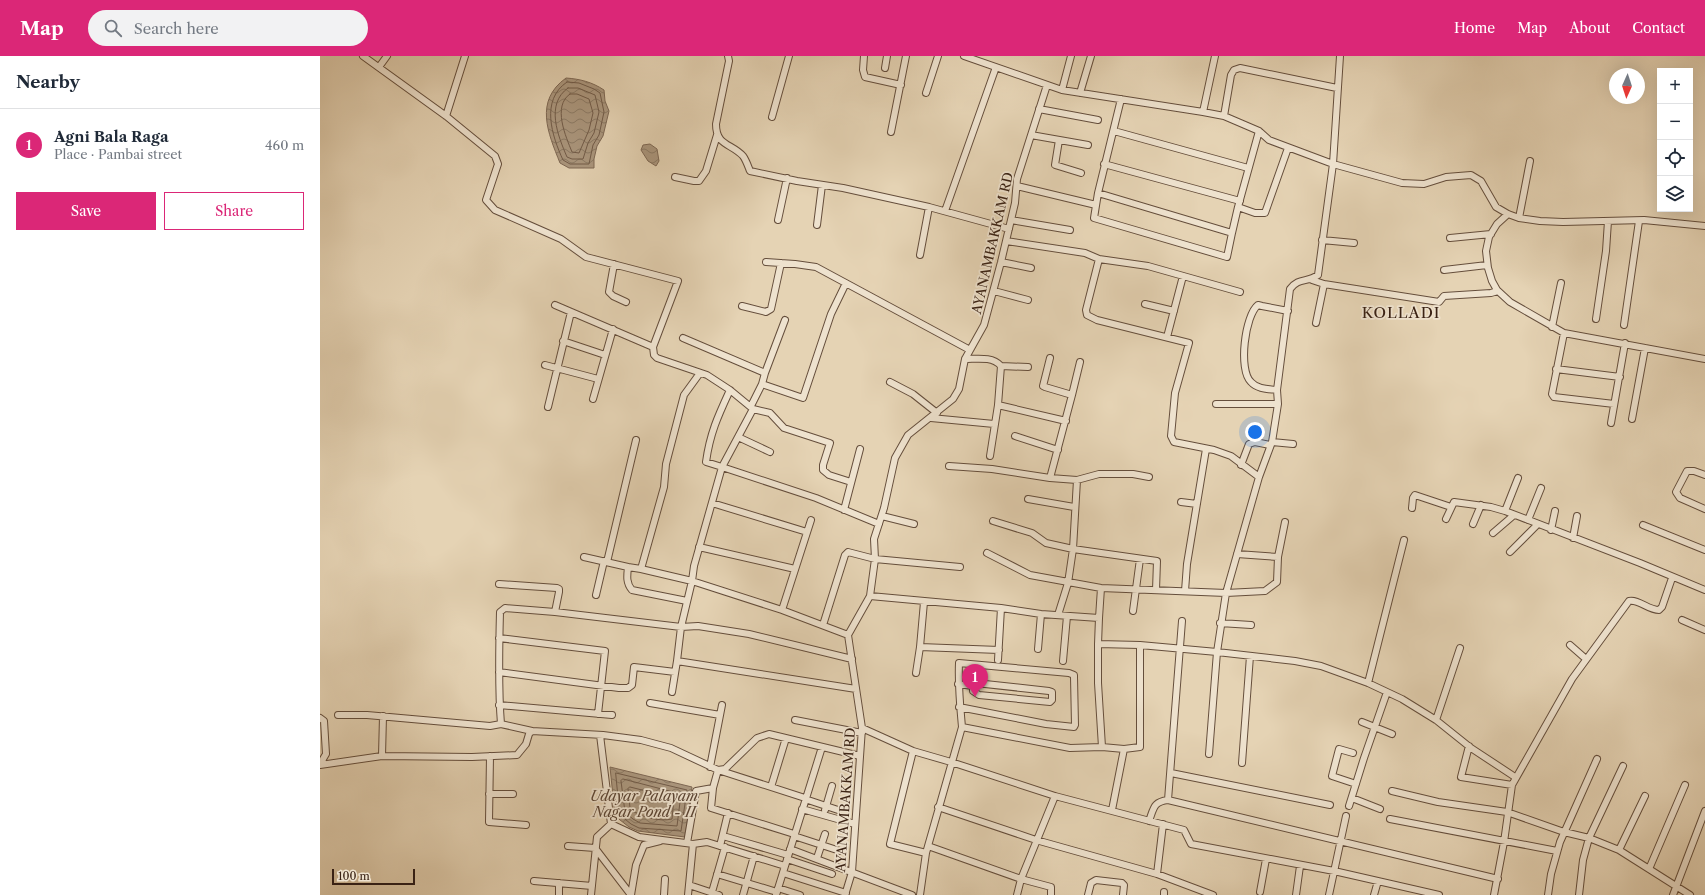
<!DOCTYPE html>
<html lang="en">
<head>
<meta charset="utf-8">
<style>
  :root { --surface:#fff; --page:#f2f2f3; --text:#1f2937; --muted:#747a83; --line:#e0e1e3; --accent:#db2777 }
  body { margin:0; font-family:"Libre Caslon Text",serif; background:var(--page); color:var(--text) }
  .controls { position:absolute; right:12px; top:12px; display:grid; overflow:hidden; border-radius:0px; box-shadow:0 4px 16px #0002 }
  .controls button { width:36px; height:36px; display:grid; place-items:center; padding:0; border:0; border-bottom:1px solid var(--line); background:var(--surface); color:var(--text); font:20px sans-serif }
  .compass { position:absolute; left:1289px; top:12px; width:36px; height:36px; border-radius:50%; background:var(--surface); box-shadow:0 4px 16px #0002; rotate:183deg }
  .scale { position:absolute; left:12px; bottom:10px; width:83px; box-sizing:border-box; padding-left:4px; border:2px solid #3a2214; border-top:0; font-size:11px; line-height:14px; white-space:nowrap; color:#3a2214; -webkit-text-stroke:3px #eee2ce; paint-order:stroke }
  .you { position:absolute; left:935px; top:376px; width:14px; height:14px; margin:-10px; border:3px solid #fff; border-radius:50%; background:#1a73e8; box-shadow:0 0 0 6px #1a73e833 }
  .badge { display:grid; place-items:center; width:26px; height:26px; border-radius:50%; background:var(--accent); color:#fff; font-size:13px; font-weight:700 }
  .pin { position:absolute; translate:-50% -33px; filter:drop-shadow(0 1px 2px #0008) }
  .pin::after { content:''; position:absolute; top:21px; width:14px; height:12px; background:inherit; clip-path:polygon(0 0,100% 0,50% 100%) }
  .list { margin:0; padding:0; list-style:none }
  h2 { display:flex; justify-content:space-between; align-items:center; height:52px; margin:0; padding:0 16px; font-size:17px }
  h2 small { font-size:13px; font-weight:400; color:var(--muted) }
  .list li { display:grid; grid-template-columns:26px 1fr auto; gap:12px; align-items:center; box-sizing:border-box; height:72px; padding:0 16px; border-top:1px solid var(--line) }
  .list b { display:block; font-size:15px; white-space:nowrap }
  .list p { margin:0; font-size:13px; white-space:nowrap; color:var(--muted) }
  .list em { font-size:13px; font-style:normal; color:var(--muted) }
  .actions { display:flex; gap:8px; padding:12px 16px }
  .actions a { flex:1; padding:9px 0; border:1px solid var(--accent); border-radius:0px; text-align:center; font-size:14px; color:var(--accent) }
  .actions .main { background:var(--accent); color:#fff }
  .icon { flex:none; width:22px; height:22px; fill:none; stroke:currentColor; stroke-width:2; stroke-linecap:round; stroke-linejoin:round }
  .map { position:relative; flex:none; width:1385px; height:839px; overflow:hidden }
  header { display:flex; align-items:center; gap:24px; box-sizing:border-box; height:56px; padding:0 20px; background:var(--accent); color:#fff }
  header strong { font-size:19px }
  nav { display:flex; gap:22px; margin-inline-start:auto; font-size:14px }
  .search { width:280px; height:36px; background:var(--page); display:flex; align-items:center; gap:10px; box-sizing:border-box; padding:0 14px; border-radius:22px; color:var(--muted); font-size:15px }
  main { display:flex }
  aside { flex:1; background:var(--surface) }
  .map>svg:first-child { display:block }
</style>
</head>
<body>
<header>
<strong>Map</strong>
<div class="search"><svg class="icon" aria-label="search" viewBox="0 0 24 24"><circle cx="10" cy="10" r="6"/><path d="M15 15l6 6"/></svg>Search here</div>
<nav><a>Home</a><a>Map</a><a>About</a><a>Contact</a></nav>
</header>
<main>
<aside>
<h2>Nearby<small></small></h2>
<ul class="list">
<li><span class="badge">1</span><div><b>Agni Bala Raga</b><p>Place · Pambai street</p></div><em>460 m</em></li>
</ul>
<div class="actions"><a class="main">Save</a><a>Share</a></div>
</aside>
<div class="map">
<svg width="1385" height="839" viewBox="0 0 1385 839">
  <defs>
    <pattern id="water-waves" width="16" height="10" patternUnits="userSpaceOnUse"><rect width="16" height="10" fill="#ab977e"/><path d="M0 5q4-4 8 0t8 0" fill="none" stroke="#8c7b66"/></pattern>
  </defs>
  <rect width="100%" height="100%" fill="#e5d3b4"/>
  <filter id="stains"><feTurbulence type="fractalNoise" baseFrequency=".005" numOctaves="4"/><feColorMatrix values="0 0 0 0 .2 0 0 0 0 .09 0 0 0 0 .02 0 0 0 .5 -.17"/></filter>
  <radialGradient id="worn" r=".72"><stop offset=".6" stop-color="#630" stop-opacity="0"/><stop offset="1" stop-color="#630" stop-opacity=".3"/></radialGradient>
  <path fill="url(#water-waves)" stroke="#7e6854" d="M246,22C260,23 272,26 284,34L285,45L289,55L283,80L277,90L274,103V112H249L240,107C228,77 214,45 246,22Z
    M330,88L337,93L339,105L336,110L328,105L321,94L323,89Z
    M290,711L372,731L365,781L318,775L309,771L295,760Z"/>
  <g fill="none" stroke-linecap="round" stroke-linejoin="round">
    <path stroke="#725c49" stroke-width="1" d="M247,26L259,27L274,33L280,37L284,56L279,79L273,89L269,108H250L243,104C232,80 220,44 247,26Z
      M248,32H258L275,39L279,56L274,77L268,87L263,103H252L247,101C238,80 225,48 248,32Z
      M250,38H257L269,43L273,57L269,74L259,97L252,96C246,81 232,50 250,38Z
      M296,717L367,734L361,775L319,772L311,768L300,759Z
      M303,723L361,738L357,770L320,767L313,763L305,756L301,725Z
      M310,731L354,742L352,763C340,766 318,761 310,752L308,733Z"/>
    <defs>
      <path id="minor" d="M43,0L126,60L175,100L178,108L166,144L175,154L241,183L266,201L358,225L333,291L334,299L337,302L387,319L410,334L433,353L402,411L496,442L559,468
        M408,0L409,5L396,68C396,90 411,87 423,100C426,104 428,110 430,115L477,125L523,132L609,151L689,173
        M544,0L543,14L545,21L581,29
        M644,0L742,34L883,56L904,60L939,75L949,84L1013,108L1082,127L1104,128L1126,121L1151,119L1161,125L1176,151L1188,158L1199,162L1220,165L1243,166L1324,164L1385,170
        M59,11L67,0
        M565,12L567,0
        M742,34L751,0
        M606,37L618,0
        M760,37L771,0
        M801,43L778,137L912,177L918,151L939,75
        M719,53L778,64
        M883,56L895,0
        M126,60L145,0
        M904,60L911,19L914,14L920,12L1017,32
        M452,61L469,0
        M794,75L928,112
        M571,76L586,0
        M711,79L768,89
        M739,84L735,109L761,117
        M784,108L920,145
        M355,121L374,125H379L386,115L397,79
        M697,130L776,149
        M778,137L774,162L907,201L912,177
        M918,151L935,157H945L968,92
        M625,155L676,11
        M1188,158L1177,168L1169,181L1166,195L1168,212L1172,225L1177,234L1190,246L1244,277L1385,303
        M1199,162L1210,105
        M458,164L467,122
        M691,164L750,174
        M497,169L502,129
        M1130,182L1171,178
        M1002,184L1034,187
        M686,185L765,197L779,203L766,254L767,259L777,264L869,287L855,337L851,380L854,386L894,394L911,400L939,421
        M600,199L609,151
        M779,203L828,210L920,236
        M446,206L475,208L496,211L650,294
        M681,206L711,212
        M294,208L289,236L293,240L306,246
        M1124,214L1167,209
        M992,224L1004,228L1119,246L1124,240L1171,237L1178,235
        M674,235L708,244
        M825,248L854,255
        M235,249L333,291
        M422,250L446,256L451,253L461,207
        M1276,263L1286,195L1288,165
        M996,267L1004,228
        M1304,269L1319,165
        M1232,271L1241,227
        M1244,277L1232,338L1234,341L1294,348
        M847,281L863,220
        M363,282L445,317L442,328L431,350
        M243,285L285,299
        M730,302L723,330L725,331L752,339L730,422
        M645,303C657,303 672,300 681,310L678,349
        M225,309L278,323
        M681,310L708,311
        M1236,313L1300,321
        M380,317L364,339L346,408L344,431L321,513L372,525L361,571L357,605L536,633
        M445,317L465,264
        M570,326L593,338L617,357
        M442,328L483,342L511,258L526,227
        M410,334C398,360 390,377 386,406L402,411L374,510L372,525L462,554L528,579
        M957,334C948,333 937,333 931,326C918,314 925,259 938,249L942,250L968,255
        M752,339L760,306
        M273,343L293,273
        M896,348H958
        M228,351L251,256
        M433,353L450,357L464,372L510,387L503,409V414L509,419L531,426
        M611,362L674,368
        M1312,363L1325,292
        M1291,367L1305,287
        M695,380L738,394
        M418,381L450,396
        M952,386L973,388
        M670,400L678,349L746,365
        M921,409L929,388L935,386L950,389
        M629,410L672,413L730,422L757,424L779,418H813L829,421
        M1385,419L1374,415H1367L1356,436L1360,442L1385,453
        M1198,422L1185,455L1320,507L1385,534
        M708,443L754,451
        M861,446L877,448
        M392,447L487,476
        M1092,452L1093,442L1095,439L1131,451
        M524,454L540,393
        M562,460L594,468
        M1126,463L1134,446L1171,451L1185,455
        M1208,464L1221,432
        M673,465L712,477L726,487L753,493L837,505L836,534
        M1153,468L1161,449
        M1323,469L1385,494
        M1231,474L1235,455
        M1173,477L1194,459
        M1253,482L1257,460
        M379,491L475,513
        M1190,496L1218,468
        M667,497L710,519L781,532L906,537L945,535L957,526L958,501L965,466
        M917,498L958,501
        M264,501L308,511
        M287,506L316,384
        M321,513L308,511C307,520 306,527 312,534L367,545
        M179,528L237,532L239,533V536L235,556
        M865,535L867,508L886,393
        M276,539L284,505
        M550,540L681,552L721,558L779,562L778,588L820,589L897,596L906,537L939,421L952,386L958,348L957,334L970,233C979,221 987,227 998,219L1013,108L1020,0
        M604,546L600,591L679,594
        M462,554L491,464
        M813,555L820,503
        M738,559L748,527L753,493L757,424
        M779,562L781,532
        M1362,564L1385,574
        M900,567L931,569
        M503,569L525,499L528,496L555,503L640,511
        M179,582L285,595L278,658
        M778,588V627L782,691L804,693
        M1250,589L1266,603
        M718,593L721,558
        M678,604L681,552
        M743,605L747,560
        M179,616L299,632H308L312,629L314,611L355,616
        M596,617L600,591
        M1048,627L1084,484
        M638,628L653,630V635L659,639L730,646L732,644V636L729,635L656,627L654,628L653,630
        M352,636L357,605
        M330,647L400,659
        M179,649L292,659
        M18,659H47L170,670L181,668
        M0,662L4,665L6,698L3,703L2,708
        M475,664L542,677
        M1116,664L1140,592
        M1042,666L1072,678
        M642,671L750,692L782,691
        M542,672L593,695L631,706L735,740L864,774L871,788L1014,815L1119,839
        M212,675L181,668C178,631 179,593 180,556L185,552L235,556L361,571L378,570L429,578L532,603
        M280,679L291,768
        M1149,690L1141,721L1192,729
        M593,695L570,788L606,797
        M1033,697L1019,693L1012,720L1036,728
        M889,698L897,596L975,605L1001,610L1048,627L1082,643L1116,664L1151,692L1195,721
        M62,700L63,660
        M170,700L169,766L206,769
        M922,707L930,600
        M0,709L62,700L152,701L197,699L206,688L209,678L212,675L283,679L321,684L351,692L398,714L485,742
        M390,711L402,649
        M398,714L405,713L437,682L449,678L540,700
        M851,717L1010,749
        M451,731L466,682
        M393,732L391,752L474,778
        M1072,735L1118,746L1187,756L1244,776L1269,782L1299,794L1370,839
        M169,738H193
        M1032,742L1060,753
        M485,743L518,754
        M848,744L1178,823
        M1029,750L1044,702L1067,636
        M618,751L716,784L837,818L893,839
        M482,753L535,768
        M505,754L512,730
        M792,754L804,693L820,691V589
        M1070,763L1237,795
        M829,765C834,752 833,746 848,744L862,565
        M403,780L468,799
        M474,780L520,795
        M367,787L376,735L393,732L398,714
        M373,788L387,786L465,810
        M248,790L275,792L311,839
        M400,790L408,757
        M608,790L701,823L731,831V839
        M470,793L592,839
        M1299,794L1325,740
        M497,802L505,778
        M467,803L512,818
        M1329,813L1365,729
        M463,817L526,837
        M397,818L457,836
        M837,818L843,768
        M214,825L272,830
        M369,829L399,839
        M458,832L480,839
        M392,836L405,791
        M940,836L946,803
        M239,839V827
        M271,839L277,781L291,768L319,781L373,788L368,839
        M311,839L316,809L324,789L340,785
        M344,839L345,823
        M423,839L434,800
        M456,839L502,691
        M525,839L532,816L542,672L528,579L550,540L555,503L554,483L564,452L575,402L588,379L633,343L639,333L645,303L664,269L681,206L695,147L697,123L727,29
        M600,839L606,797L642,671C640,649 638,629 639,607L749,617L754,619V621L755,669L754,671L726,668L639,651
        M697,839L701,823L735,740
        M768,839L771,827L776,824L802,827L804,829L803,839
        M844,839V836
        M976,839L980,810
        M1009,839L1026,760
        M1054,839L1058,825
        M1174,839L1184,786L1192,729L1252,623L1309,545C1319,543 1328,554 1339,554L1342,551L1352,522
        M1228,839L1231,818L1240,786L1277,703
        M1259,839L1263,804L1269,782L1303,710
        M1353,839L1385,755"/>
    </defs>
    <use href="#minor" stroke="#654e3c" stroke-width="8"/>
    <use href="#minor" stroke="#eee2ce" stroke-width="6"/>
  </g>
  <g text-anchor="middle" stroke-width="3.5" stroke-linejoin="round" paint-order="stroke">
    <g font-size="13" fill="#3a2214" stroke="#eee2ce">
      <text transform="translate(672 187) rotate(-77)" y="5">AYANAMBAKKAM RD</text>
      <text transform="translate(525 744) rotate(-86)" y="5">AYANAMBAKKAM RD</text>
    </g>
    <g font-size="14" font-style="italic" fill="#5c4534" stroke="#eee2ce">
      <text x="324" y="745">Udayar Palayam<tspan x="324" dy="16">Nagar Pond - II</tspan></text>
    </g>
    <g font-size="15" letter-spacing="1" fill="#3a2214" stroke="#eee2ce">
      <text x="1081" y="262">KOLLADI</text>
    </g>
  </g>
  <rect width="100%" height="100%" filter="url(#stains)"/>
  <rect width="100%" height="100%" fill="url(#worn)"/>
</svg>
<div class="controls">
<button>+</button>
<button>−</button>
<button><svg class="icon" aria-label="locate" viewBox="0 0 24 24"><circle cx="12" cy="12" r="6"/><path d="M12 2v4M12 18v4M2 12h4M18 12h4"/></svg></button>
<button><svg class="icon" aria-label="layers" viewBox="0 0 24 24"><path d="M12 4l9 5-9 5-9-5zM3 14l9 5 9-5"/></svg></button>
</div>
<svg class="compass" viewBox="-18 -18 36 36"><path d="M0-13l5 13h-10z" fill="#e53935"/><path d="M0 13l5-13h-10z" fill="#747a83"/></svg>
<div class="scale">100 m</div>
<div class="you"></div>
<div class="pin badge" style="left:655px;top:641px">1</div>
</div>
</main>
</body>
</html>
